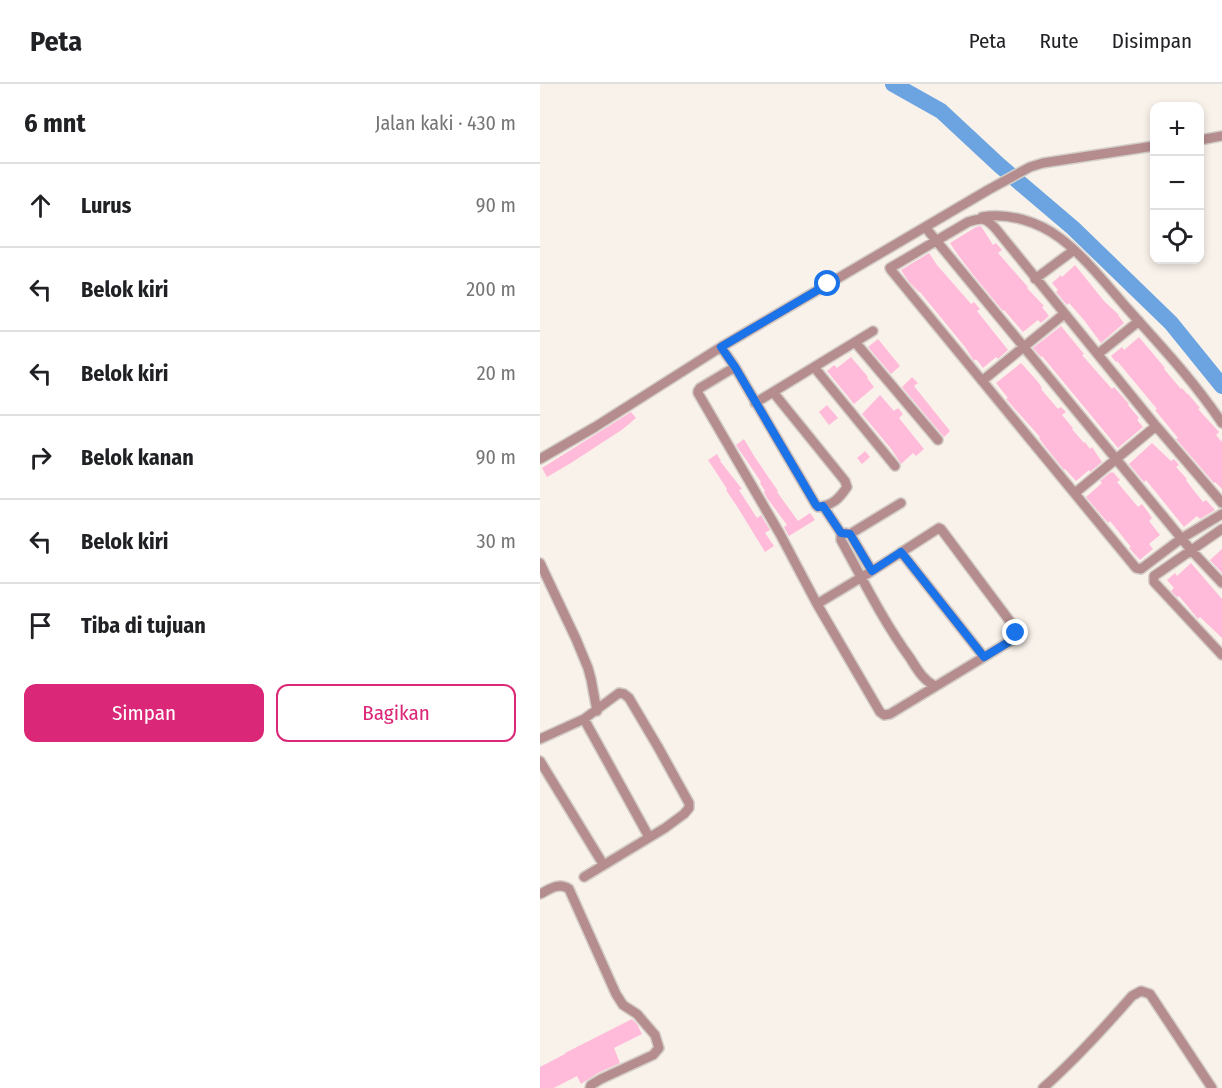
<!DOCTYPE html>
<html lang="id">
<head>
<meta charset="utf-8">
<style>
  :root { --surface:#fff; --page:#f6f6f6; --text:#202124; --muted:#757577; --line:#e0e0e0; --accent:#db2777 }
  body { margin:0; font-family:"Fira Sans Condensed",sans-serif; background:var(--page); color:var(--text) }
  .controls { position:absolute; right:18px; top:18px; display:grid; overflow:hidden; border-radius:12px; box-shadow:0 3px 9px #0003 }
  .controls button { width:54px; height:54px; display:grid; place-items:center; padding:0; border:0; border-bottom:2px solid var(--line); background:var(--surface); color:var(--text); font:30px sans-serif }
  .stop { position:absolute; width:18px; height:18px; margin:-14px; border:4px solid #1a73e8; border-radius:50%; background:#fff }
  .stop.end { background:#1a73e8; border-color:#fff; box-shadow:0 2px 6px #0008 }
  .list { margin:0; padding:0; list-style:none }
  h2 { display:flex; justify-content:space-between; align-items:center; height:78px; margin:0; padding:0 24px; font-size:26px }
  h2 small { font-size:20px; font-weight:400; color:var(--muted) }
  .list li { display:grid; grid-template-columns:39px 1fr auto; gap:18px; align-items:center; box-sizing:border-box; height:84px; padding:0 24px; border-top:2px solid var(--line) }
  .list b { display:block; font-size:22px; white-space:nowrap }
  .list em { font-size:20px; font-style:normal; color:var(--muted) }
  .actions { display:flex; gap:12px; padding:18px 24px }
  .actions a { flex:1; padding:14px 0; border:2px solid var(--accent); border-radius:12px; text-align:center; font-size:21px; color:var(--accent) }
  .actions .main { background:var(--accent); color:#fff }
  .icon { flex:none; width:33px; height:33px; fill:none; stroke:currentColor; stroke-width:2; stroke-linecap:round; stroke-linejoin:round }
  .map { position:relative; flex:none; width:682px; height:1004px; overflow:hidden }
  header { display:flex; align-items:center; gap:36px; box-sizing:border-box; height:84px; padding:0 30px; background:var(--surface); border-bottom:2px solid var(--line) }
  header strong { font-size:28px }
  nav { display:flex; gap:33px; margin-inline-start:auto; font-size:21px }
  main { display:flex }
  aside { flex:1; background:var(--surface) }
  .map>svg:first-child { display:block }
</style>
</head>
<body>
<header>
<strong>Peta</strong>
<nav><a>Peta</a><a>Rute</a><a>Disimpan</a></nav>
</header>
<main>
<aside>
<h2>6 mnt<small>Jalan kaki · 430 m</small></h2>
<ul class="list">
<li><svg class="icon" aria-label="ahead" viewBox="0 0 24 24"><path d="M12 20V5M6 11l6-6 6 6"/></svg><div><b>Lurus</b></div><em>90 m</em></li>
<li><svg class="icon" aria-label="left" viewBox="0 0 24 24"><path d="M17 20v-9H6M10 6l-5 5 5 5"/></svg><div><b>Belok kiri</b></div><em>200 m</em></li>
<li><svg class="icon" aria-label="left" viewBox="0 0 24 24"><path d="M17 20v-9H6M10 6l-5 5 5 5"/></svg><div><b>Belok kiri</b></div><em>20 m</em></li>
<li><svg class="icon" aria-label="right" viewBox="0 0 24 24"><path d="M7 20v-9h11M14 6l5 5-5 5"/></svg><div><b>Belok kanan</b></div><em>90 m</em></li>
<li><svg class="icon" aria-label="left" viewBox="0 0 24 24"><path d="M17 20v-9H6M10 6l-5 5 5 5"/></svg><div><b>Belok kiri</b></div><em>30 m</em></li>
<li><svg class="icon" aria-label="arrive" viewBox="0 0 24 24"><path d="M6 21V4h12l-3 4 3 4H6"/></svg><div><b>Tiba di tujuan</b></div></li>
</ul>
<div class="actions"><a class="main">Simpan</a><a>Bagikan</a></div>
</aside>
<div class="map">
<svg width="682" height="1004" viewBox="0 0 682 1004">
  <rect width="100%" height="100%" fill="#f9f2eb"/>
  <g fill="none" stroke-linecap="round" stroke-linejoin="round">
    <path stroke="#6ba4e1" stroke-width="16" d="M353,0L401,27L459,81L533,144L631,239L682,302"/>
  </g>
  <path fill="#ffbbd9" d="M441,142L453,161L456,159L462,166L458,169L488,203L487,204L504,222L502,223L509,232L501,239L498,236L483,248L464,226L463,227L434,192L418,171L410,159L436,143Z
    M389,169L397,181L425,213L431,220L434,218L440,225L437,227L468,266L458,275L456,273L443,284L436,275L434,277L425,263L380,208H379L369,198L361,186Z
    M535,181L564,217L579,231H578L584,239L561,259L544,236L529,219L527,221L516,208L518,206L512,199L521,191L522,193Z
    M521,242L544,270L542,271L572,305L574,303L589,320L588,321L599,334L597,336L603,343L578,364L502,272L501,273L493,264Z
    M599,253L625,284L624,285L629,291L641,305L642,304L647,310H648L660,324L658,325L679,348L676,351L682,358V405L675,398L674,399L636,355L638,354L615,326L617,325L577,277L576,278L571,272L582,263L584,266Z
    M338,255L360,282L351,290L328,263Z
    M311,273L328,293L327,294L334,303L314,320L287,287L294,281L297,284Z
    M481,279L498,298L502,304L501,305L518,325L521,323L526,328L522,331L533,344L532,345L544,359L545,358L550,365L552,363L562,378L550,388L549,386L536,397L525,385L524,386L504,361L499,354L500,353L466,315L468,314L456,299Z
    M372,293L378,299L374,302L410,347L404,353L362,303Z
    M340,311L354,327L358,324L363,330L359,334L384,365L376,372L373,369L361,380L352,366L322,330Z
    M287,321L298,334L289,341L279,328Z
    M91,328L96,334L83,345L31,379L7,393L2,384Z
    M204,355L214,372L238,407L237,408L258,437L270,429L275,436L249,452L244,443L247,441L227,414L224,408L225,407L220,399L221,398L196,361Z
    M612,359L631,377L634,375L639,381L636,383L647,395L646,396L651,403L663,418L666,416L675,426L660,435L657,432L644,443L606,396L604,398L589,380Z
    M325,367L330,373L322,380L317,374Z
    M177,370L181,377H180L202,405L199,406L217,434L221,431L230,446L225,449L234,462L225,468L198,424L186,406L187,405L168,376Z
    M571,388L572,389L573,388L580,396L577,398L598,423L602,420L608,428L612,434L609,437L620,451L609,460L613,465L600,476L589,464L591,463L570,437L568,439L546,413L562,399L560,397Z
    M682,465V489L670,476Z
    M651,479L682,515V554L660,533L658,535L639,512L637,513L631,507L634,504L627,496L635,489L637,492Z
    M92,935L97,940L102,950L74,964L80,979L58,989L41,1000L37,992L14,1004H0V983L25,970V969Z"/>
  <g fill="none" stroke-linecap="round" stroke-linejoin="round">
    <defs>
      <path id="minor" d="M660,56L682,52
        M442,133C468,128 499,138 520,154C544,172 566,200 586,223C620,261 654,297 682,339
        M385,143L651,466L682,499
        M495,195L534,166
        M315,258L398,356
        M181,263L195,283L276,421L278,423C293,421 299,415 307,403L305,397L233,308
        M558,270L599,237
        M195,283L160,304L158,307V309L240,450L277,520L340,628L344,631L350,630L472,556L476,549L475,544L401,445L399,444L332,487L277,520
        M274,283L355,382
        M442,297L524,230
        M215,319L333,247
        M0,375L55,343L181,263L448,106L490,83L503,79L614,62
        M535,409L616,342
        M682,419L616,342L456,145C446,134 442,133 428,138L350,184L351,186L596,484L601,485L642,454L682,430
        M283,422L301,449V456C323,496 343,537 370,574C377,585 383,596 395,602
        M682,445L614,492V498L682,571
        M306,449L310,450L332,487
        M310,450L361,419
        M361,468L444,573
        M0,479L36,555L48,584L51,595L57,627
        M44,635L109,753
        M0,655L44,635L79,609L84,610L89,614L118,663L149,719V724L144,730L125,744L44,793
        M0,677L63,780
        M0,810C10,805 19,798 29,805L76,910L83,921L97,930L115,951L119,964L113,971L61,995L51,1001L50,1004
        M503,1004C535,976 564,944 592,912L601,907L610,910L672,1004"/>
    </defs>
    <use href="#minor" stroke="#d4cec8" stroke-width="12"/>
    <use href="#minor" stroke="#b58d8f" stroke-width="9"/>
  </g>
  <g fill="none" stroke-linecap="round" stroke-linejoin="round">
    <path stroke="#1a73e8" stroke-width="8" d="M288,200L181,263L195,283L276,421L278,423L283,422L301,449L310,450L332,487L361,468L444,573L472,556L476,549"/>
  </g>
</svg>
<div class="controls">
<button>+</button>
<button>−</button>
<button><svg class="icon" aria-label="locate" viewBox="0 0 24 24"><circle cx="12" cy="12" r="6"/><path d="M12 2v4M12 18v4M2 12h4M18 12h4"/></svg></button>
</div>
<div class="stop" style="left:288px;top:200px"></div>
<div class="stop end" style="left:476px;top:549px"></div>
</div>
</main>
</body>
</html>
